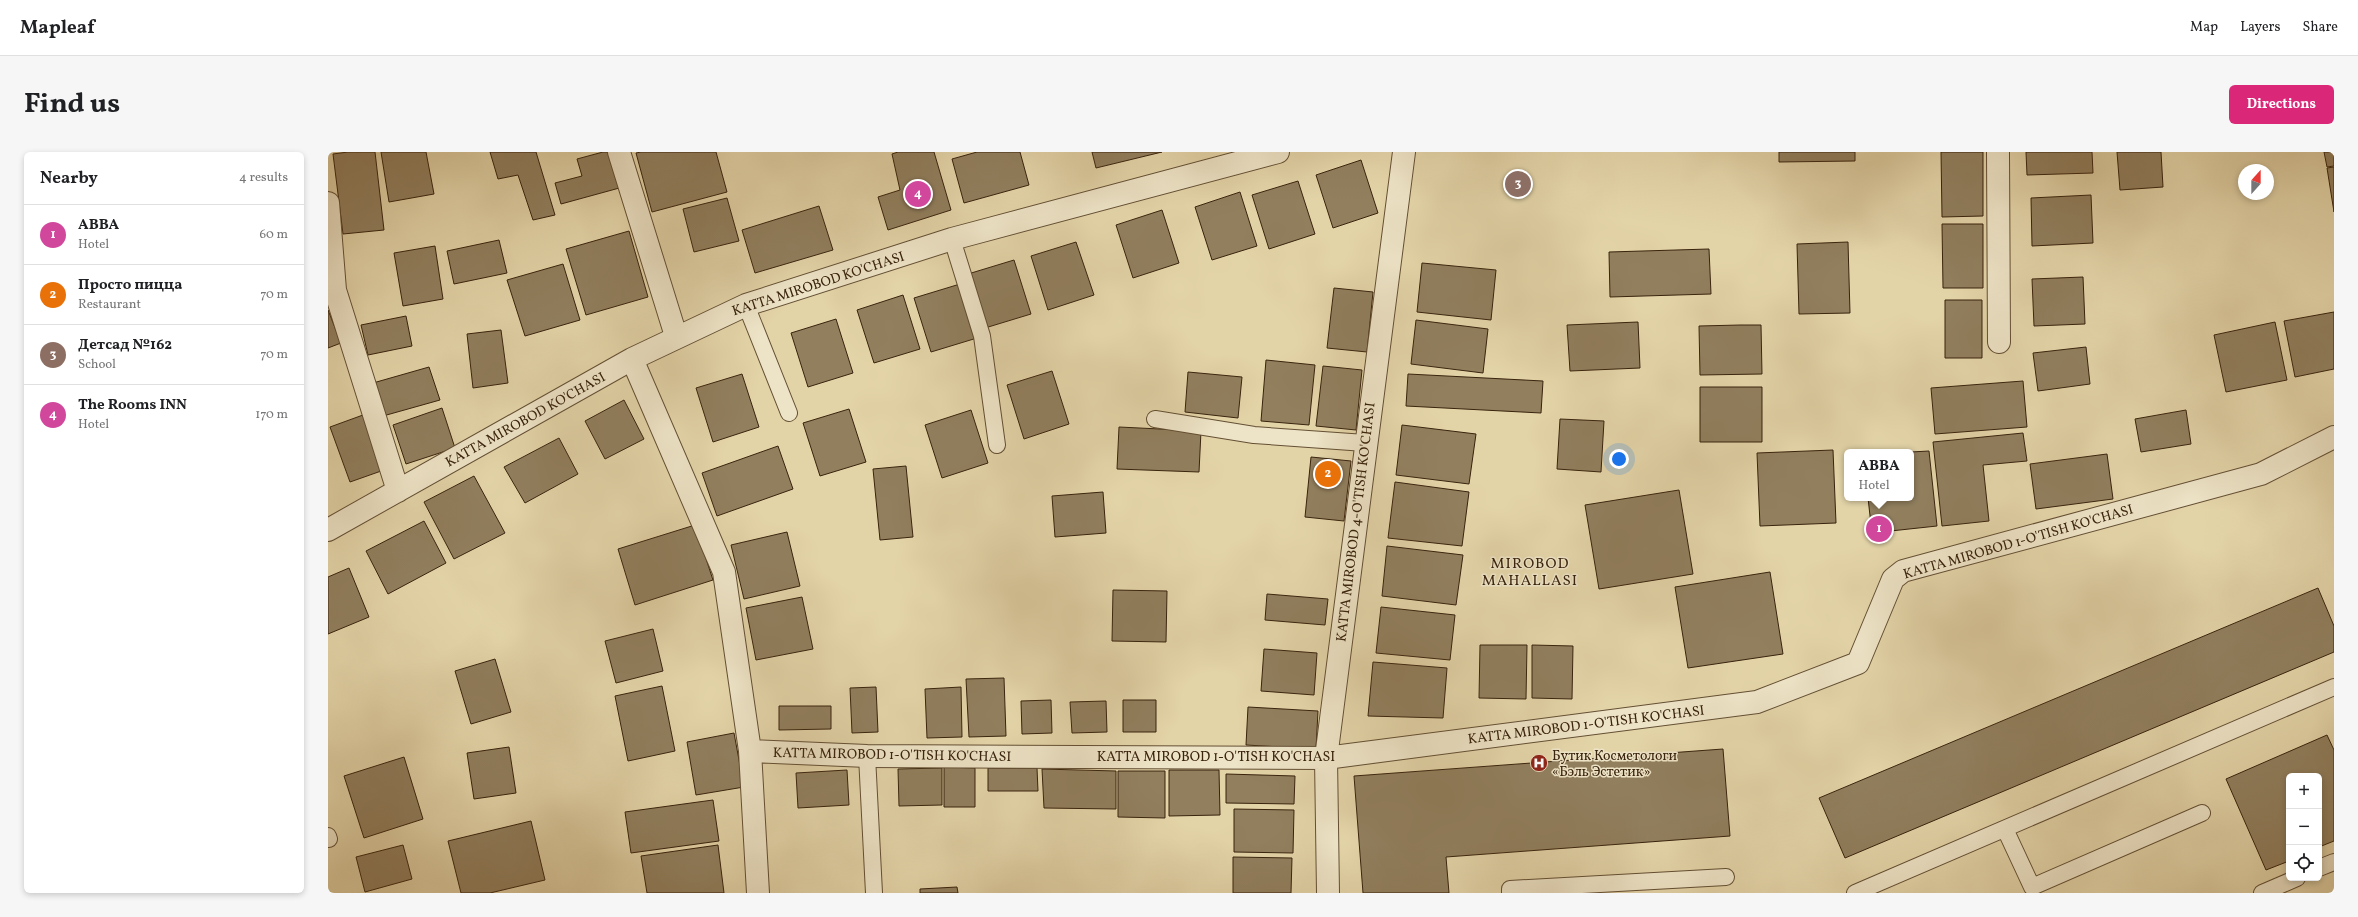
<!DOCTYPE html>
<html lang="en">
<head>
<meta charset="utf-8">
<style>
  :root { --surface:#fff; --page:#f6f6f6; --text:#202124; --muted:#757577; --line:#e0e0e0; --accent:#db2777 }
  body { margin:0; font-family:Vollkorn,serif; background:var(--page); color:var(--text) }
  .controls { position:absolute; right:12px; bottom:12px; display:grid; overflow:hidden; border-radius:6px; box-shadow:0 2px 6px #0003 }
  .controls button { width:36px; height:36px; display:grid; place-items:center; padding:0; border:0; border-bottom:1px solid var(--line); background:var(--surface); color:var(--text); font:20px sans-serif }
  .compass { position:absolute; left:1910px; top:12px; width:36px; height:36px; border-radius:50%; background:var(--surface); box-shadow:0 2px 6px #0003; rotate:21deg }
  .you { position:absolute; left:1291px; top:307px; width:14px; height:14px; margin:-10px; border:3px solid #fff; border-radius:50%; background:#1a73e8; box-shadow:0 0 0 6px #1a73e833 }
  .badge { display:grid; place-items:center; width:26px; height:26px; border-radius:50%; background:var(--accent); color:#fff; font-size:13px; font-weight:700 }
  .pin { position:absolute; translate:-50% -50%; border:2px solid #fff; box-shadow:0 1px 4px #0006 }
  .popup { position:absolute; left:1516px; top:297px; width:70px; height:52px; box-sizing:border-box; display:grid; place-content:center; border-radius:6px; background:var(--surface); filter:drop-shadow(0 1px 3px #0005); font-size:13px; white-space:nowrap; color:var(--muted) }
  .popup b { font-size:15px; color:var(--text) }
  .popup::after { content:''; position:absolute; left:50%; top:100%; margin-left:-8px; border:8px solid transparent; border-top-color:var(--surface) }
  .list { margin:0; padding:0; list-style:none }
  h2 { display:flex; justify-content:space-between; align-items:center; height:52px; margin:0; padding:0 16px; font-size:17px }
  h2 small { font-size:13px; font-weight:400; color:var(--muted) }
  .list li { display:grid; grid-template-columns:26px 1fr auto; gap:12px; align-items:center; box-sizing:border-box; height:60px; padding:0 16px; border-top:1px solid var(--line) }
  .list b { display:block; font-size:15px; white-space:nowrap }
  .list p { margin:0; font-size:13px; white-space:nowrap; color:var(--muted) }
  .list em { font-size:13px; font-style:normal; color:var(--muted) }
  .icon { flex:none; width:22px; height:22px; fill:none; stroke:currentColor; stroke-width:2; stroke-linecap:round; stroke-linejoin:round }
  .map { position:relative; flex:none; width:2006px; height:741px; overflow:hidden; border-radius:6px }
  header { display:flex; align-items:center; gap:24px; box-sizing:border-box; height:56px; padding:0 20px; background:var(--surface); border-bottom:1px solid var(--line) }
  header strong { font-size:19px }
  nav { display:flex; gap:22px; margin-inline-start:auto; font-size:14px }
  .intro { display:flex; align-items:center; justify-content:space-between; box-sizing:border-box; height:96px; padding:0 24px }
  h1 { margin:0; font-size:28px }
  .button { padding:10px 18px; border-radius:6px; background:var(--accent); color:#fff; font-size:14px; font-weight:700 }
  main { display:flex; gap:24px; padding:0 24px }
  aside { flex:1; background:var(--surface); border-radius:6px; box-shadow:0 2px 6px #0003 }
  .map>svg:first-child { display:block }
</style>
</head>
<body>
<header>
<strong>Mapleaf</strong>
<nav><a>Map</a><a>Layers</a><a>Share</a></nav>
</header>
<div class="intro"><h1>Find us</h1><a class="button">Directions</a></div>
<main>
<aside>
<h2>Nearby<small>4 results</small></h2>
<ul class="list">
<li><span class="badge" style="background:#d1479c">1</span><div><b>ABBA</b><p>Hotel</p></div><em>60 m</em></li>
<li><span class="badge" style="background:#e8710a">2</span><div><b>Просто пицца</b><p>Restaurant</p></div><em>70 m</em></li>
<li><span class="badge" style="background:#8d6e63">3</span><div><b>Детсад №162</b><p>School</p></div><em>70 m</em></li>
<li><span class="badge" style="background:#d1479c">4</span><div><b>The Rooms INN</b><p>Hotel</p></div><em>170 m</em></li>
</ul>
</aside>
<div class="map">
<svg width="2006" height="741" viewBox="0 0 2006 741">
  <rect width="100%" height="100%" fill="#e3d4a8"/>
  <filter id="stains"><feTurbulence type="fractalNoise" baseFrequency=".005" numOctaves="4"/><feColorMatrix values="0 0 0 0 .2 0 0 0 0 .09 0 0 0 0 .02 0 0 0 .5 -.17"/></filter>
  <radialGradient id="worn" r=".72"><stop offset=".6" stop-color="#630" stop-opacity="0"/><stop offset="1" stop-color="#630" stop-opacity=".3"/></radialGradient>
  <path fill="#917f5e" stroke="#39230d" d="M20,0H47L56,78L15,82L5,2Z
    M53,0H98L106,42L61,50Z
    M162,0H208L227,63L205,68L190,23L170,27Z
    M275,0H285L295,35L233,52L227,31L254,24L249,7Z
    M313,0H388L399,40L324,60L308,1Z
    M570,0H606L623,58L560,78L550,45L572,38L564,2Z
    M649,0H692L701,33L636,51L624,7Z
    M764,0H834L768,16Z
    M1451,0H1527V9L1451,10Z
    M1613,0H1655V64L1614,65Z
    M1698,0H1764L1765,21L1699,23Z
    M1789,0H1833L1835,35L1792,38Z
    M1996,0H2006V14L1999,15Z
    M1033,8L1050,61L1005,76L988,23Z
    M2006,15V60L1999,16Z
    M970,29L987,82L941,97L924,43Z
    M912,40L929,94L884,108L867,55Z
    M1763,43L1765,91L1704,94L1703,46Z
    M399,46L411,89L366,100L355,57Z
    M491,54L505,98L427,121L414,78Z
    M834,58L851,111L805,126L788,73Z
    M1614,72H1655V136H1615Z
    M301,79L320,145L258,163L238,97Z
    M171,88L179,121L126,132L119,99Z
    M748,90L766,143L720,158L703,104Z
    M1520,90L1522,161L1471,162L1469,92Z
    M107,94L115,147L75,154L66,101Z
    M1381,97L1383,142L1282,145L1281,100Z
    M686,108L703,162L657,176L640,122Z
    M1094,111L1168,118L1163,168L1089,160Z
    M235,112L252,168L197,184L179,128Z
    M1755,125L1757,172L1706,174L1704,127Z
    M632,132L649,186L603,200L586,146Z
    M1006,136L1045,140L1039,200L999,196Z
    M575,143L592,197L546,211L529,158Z
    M1617,148H1654V206H1617Z
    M0,158L13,191L0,196Z
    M2006,160V217L1967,225L1956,169Z
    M78,164L84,194L40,203L33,173Z
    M508,167L525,221L480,235L463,181Z
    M1088,168L1160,177L1155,221L1083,212Z
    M1310,170L1312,216L1242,219L1239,173Z
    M1947,170L1959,228L1898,240L1886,183Z
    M1412,173H1433L1434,222L1372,223L1371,174Z
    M173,178L180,231L145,236L139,182Z
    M1758,195L1762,232L1710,239L1705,201Z
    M938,208L987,213L981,273L933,269Z
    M995,214L1034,218L1028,278L988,274Z
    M101,215L112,248L55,264L45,231Z
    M724,219L741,272L696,287L679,233Z
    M860,220L914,225L910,266L857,260Z
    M414,222L431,275L385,290L368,236Z
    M1080,222L1215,229L1213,261L1078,254Z
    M1695,229L1699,275L1607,282L1603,236Z
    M1372,235H1434V290H1372Z
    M296,248L316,287L277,307L257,269Z
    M114,256L127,296L78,312L65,273Z
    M521,257L538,310L492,324L475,271Z
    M643,258L660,311L614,326L597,273Z
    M1858,258L1863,292L1813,300L1807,267Z
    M35,263L56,318L22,330L2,275Z
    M1232,267L1276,269L1273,320L1229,317Z
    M1074,273L1148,282L1141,332L1068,323Z
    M791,275L873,279L871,320L789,317Z
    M1695,281L1699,309L1655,313L1661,369L1614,374L1605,290Z
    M231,286L250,322L197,351L176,315Z
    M450,294L465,337L389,364L374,321Z
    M1505,298L1508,371L1432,374L1429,301Z
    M1601,299L1609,374L1544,381L1540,346H1583V300Z
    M1779,302L1785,347L1708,357L1702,312Z
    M983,305L1023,309L1016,369L977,365Z
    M578,314L585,385L552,388L545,317Z
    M146,324L177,381L126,407L96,350Z
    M1067,330L1141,340L1134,394L1060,386Z
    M1351,338L1365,422L1271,437L1257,353Z
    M775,340L778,381L727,385L724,344Z
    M96,369L118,411L60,442L38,399Z
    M367,373L385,428L307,453L290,397Z
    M459,380L472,434L416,447L403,393Z
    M1059,394L1135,403L1128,453L1054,444Z
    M21,416L41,465L0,482V425Z
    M1442,420L1455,502L1360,516L1347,435Z
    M1990,436L2006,474V500L1517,706L1491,646Z
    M785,438L839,439L838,490L784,489Z
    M939,442L1000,447L997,473L937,468Z
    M474,445L485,497L428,508L418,456Z
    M1053,455L1127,463L1122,508L1048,501Z
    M325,477L335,519L288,531L277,489Z
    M1152,493H1199L1198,547L1151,546Z
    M1204,493L1245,494L1244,547L1204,546Z
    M936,497L989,501L986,543L933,539Z
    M167,507L183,560L143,572L127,519Z
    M1045,510L1119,516L1115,566L1040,564Z
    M676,526L678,584L641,585L638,527Z
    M334,534L347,599L300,609L287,544Z
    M548,535L550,580L524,581L522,536Z
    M633,535L634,585L599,586L597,537Z
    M723,548L724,581L694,582L693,549Z
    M795,548H828V580H795Z
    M778,549L779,580L744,581L742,550Z
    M451,554H503V577L451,578Z
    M920,555L990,559L988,597L918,593Z
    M406,581L416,635L368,643L359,590Z
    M1999,583L2006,598V689L1991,695V624H1961V709L1938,718L1898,627Z
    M181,595L188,641L146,647L139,601Z
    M1395,597L1402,684L1118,705L1121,741H1035L1026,624Z
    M76,605L95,667L36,686L16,624Z
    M616,615L647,616V655H616Z
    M614,616V653L571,654L570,617Z
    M660,616H709L710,639H660Z
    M714,617L788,619V657L716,656Z
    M519,618L521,653L470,656L468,621Z
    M841,618H891L892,663L841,664Z
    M790,619H837V666L790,665Z
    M898,622L967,624L966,652L898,651Z
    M385,648L391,689L303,701L297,660Z
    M906,657L966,658L965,701L906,700Z
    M203,669L217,728L162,741H133L120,689Z
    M75,693L84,727L37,740L28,705Z
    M390,693L396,741H319L313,704Z
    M905,705L964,706L963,741H905Z
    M629,735L630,741H592V737Z"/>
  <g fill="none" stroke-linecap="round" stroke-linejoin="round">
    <defs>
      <path id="service" d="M624,87L654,184L669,293
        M418,153L461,261
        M827,267L926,283L1037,291
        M539,604L546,741
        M1677,677L1704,735L1874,661
        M0,684L1,687
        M1991,716L2006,710
        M1182,741V737L1398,725
        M1527,741L2006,535
        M1934,741L1969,726"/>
      <path id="minor" d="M291,0L348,184
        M1670,0L1671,190
        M0,51L7,138L70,339
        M304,207L396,420L422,599L430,741
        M0,378L304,207L418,153L624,87L950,0
        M422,599L539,604L998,606L1429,550L1530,511L1565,427L1575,419L1933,322L2006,285
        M1000,741L998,606L1076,0"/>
    </defs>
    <use href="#service" stroke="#644f34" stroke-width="18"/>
    <use href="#minor" stroke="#644f34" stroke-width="24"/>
    <use href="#service" stroke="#ede3c6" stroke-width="16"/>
    <use href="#minor" stroke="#ede3c6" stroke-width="22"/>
  </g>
  <defs>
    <symbol id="hospital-disc" viewBox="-11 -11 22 22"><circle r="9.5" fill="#8f2418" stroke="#ede3c6"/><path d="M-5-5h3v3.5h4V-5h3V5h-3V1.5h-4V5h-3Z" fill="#fff"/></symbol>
  </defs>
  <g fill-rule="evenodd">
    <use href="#hospital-disc" x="1201" y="601" width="20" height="20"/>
  </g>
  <g text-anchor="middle" stroke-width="3" stroke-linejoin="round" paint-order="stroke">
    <g font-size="14" fill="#39230d" stroke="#ede3c6">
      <text transform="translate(490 131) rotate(-18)" y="5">KATTA MIROBOD KO'CHASI</text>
      <text transform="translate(197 267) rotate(-29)" y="5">KATTA MIROBOD KO'CHASI</text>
      <text transform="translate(1027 370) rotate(-83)" y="5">KATTA MIROBOD 4-O'TISH KO'CHASI</text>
      <text transform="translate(1690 389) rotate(-16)" y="5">KATTA MIROBOD 1-O'TISH KO'CHASI</text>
      <text transform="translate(1258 572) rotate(-7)" y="5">KATTA MIROBOD 1-O'TISH KO'CHASI</text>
      <text transform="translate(564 602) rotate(1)" y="5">KATTA MIROBOD 1-O'TISH KO'CHASI</text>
      <text x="888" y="609">KATTA MIROBOD 1-O'TISH KO'CHASI</text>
    </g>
    <g font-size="14" fill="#39230d" stroke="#ede3c6" text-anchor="start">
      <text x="1224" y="608">Бутик Косметологи<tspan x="1224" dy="16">«Бэль Эстетик»</tspan></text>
    </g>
    <g font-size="15" letter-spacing="1" fill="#39230d" stroke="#ede3c6">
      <text x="1202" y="416">MIROBOD<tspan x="1202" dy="17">MAHALLASI</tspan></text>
    </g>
  </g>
  <rect width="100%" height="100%" filter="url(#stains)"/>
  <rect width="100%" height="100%" fill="url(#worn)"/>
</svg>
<div class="controls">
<button>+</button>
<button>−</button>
<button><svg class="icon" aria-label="locate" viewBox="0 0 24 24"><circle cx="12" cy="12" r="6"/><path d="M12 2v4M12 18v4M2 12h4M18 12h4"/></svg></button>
</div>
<svg class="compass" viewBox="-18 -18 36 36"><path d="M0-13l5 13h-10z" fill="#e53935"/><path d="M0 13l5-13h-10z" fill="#757577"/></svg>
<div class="you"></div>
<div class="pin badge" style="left:1551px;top:377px;background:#d1479c">1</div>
<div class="popup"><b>ABBA</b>Hotel</div>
<div class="pin badge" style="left:1000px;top:322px;background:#e8710a">2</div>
<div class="pin badge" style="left:1190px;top:32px;background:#8d6e63">3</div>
<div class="pin badge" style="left:590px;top:42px;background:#d1479c">4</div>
</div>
</main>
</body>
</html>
